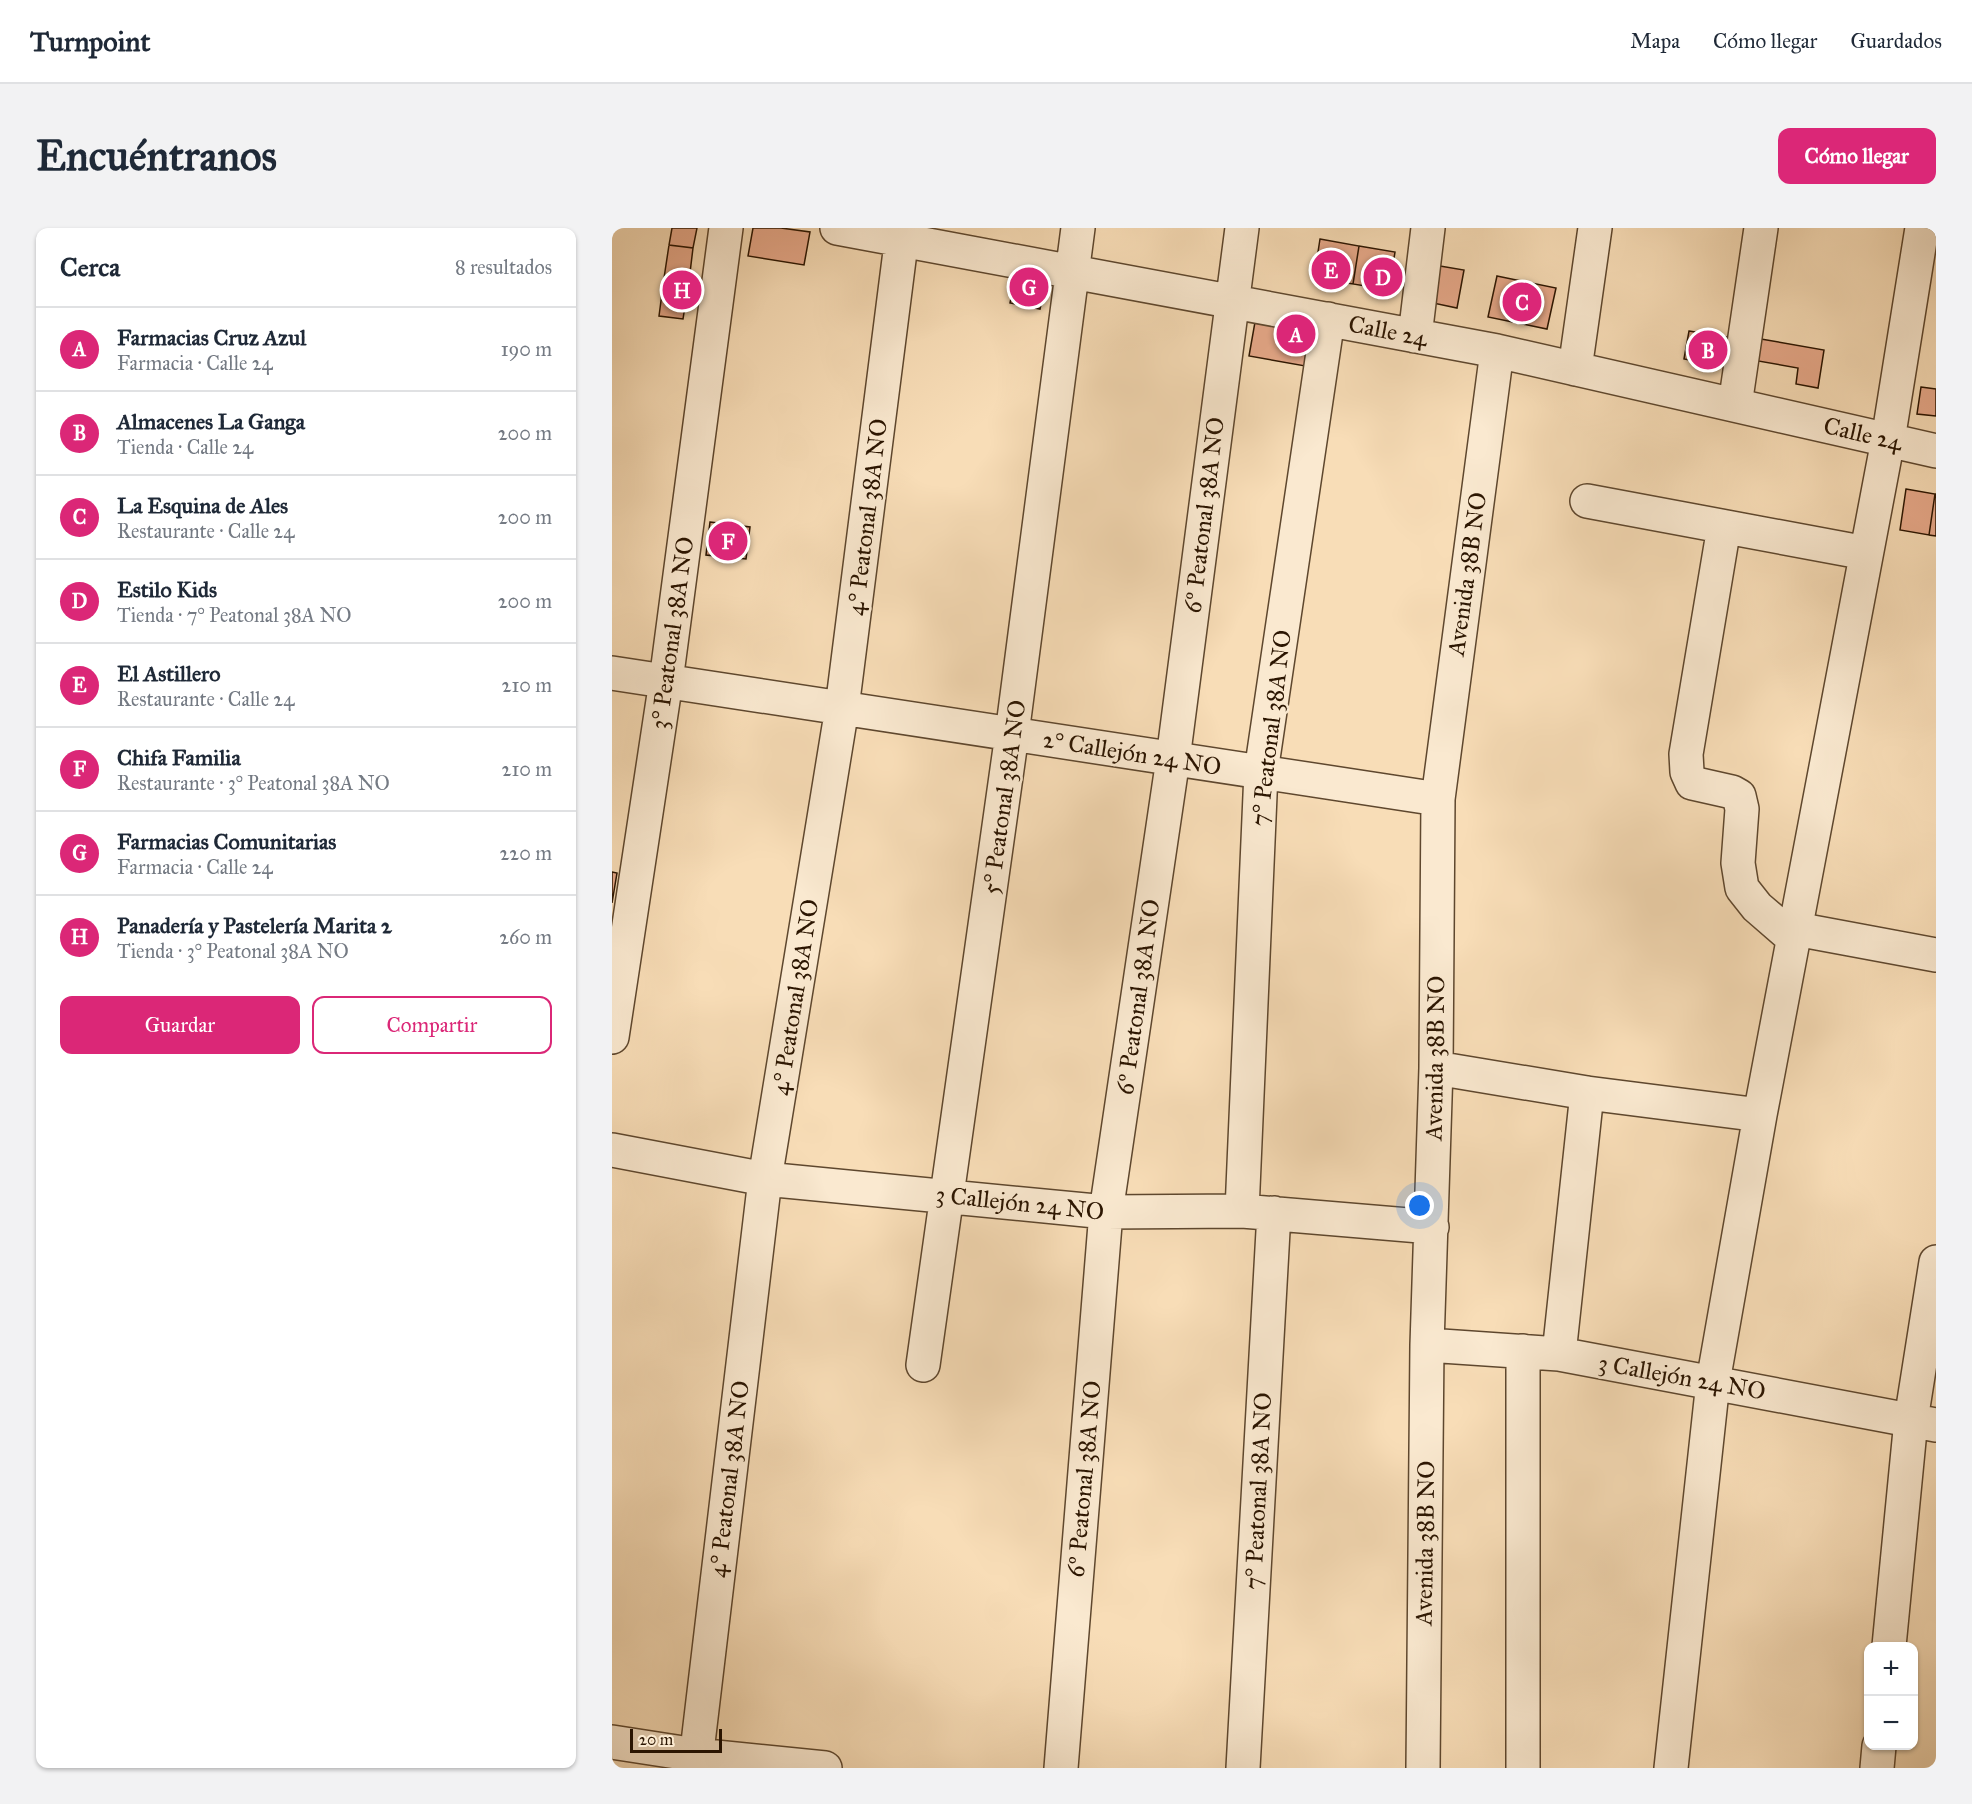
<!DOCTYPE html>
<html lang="es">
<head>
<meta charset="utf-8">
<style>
  :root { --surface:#fff; --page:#f2f2f3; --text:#1f2937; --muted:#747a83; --line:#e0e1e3; --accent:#db2777 }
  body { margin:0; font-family:"IM FELL Great Primer",serif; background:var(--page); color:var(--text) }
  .controls { position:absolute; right:18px; bottom:18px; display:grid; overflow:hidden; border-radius:12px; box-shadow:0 2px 4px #0004 }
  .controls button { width:54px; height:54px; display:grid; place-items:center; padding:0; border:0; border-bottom:2px solid var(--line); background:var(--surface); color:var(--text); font:30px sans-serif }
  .scale { position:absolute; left:18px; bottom:15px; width:92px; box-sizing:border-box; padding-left:6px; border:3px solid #2b1501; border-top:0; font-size:16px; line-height:21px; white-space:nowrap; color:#2b1501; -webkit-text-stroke:4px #fae9d0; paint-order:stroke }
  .you { position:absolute; left:808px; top:978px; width:21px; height:21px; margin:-15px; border:4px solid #fff; border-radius:50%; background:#1a73e8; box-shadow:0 0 0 9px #1a73e833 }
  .badge { display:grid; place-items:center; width:39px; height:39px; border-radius:50%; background:var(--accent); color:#fff; font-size:20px; font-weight:700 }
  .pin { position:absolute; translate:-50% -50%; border:3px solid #fff; box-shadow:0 2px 6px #0006 }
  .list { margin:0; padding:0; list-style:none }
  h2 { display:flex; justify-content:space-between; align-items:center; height:78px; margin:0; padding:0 24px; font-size:26px }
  h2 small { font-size:20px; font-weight:400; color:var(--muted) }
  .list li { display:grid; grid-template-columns:39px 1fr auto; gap:18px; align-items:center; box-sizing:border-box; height:84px; padding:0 24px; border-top:2px solid var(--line) }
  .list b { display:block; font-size:22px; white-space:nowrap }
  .list p { margin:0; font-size:20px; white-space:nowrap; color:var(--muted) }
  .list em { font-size:20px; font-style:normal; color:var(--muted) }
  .actions { display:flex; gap:12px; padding:18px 24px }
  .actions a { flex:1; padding:14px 0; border:2px solid var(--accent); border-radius:12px; text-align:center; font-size:21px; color:var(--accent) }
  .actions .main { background:var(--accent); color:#fff }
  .map { position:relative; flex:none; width:1324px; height:1540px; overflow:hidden; border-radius:12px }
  header { display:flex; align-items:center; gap:36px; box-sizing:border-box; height:84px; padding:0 30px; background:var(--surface); border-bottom:2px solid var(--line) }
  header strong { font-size:28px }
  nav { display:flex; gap:33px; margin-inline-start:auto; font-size:21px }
  .intro { display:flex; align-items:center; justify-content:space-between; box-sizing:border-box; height:144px; padding:0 36px }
  h1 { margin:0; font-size:42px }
  .button { padding:15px 27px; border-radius:12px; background:var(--accent); color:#fff; font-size:21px; font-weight:700 }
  main { display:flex; gap:36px; padding:0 36px }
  aside { flex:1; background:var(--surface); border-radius:12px; box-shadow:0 2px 4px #0004 }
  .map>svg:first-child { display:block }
</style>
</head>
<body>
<header>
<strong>Turnpoint</strong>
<nav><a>Mapa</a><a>Cómo llegar</a><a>Guardados</a></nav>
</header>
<div class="intro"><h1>Encuéntranos</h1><a class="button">Cómo llegar</a></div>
<main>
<aside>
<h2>Cerca<small>8 resultados</small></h2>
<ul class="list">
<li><span class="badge">A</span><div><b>Farmacias Cruz Azul</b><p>Farmacia · Calle 24</p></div><em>190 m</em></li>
<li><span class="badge">B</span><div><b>Almacenes La Ganga</b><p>Tienda · Calle 24</p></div><em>200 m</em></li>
<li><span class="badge">C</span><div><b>La Esquina de Ales</b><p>Restaurante · Calle 24</p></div><em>200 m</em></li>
<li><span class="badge">D</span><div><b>Estilo Kids</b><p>Tienda · 7° Peatonal 38A NO</p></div><em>200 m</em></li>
<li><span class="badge">E</span><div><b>El Astillero</b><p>Restaurante · Calle 24</p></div><em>210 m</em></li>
<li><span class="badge">F</span><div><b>Chifa Familia</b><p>Restaurante · 3° Peatonal 38A NO</p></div><em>210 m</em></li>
<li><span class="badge">G</span><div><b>Farmacias Comunitarias</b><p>Farmacia · Calle 24</p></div><em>220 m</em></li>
<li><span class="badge">H</span><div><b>Panadería y Pastelería Marita 2</b><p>Tienda · 3° Peatonal 38A NO</p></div><em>260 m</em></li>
</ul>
<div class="actions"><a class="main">Guardar</a><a>Compartir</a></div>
</aside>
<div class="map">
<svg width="1324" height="1540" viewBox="0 0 1324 1540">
  <rect width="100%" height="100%" fill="#f8ddb7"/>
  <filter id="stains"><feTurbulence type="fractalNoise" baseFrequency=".00333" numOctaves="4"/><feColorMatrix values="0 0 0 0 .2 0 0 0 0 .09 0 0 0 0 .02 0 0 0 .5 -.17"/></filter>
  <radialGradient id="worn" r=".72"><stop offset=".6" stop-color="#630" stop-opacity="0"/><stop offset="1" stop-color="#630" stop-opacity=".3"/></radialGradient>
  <path fill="#e7a98a" stroke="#2b1501" stroke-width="1.5" d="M60,0H85L81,20L57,17Z
    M141,0H169L198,4L192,37L136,28Z
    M708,11L747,18L741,56L702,50Z
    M57,17L81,20L77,53L52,50Z
    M747,18L783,24L777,62L741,56Z
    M828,38L852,42L845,80L821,75Z
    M404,48L434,54L428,81L398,75Z
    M885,48L944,60L935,101L876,89Z
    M52,50L77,53L71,91L47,88Z
    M643,94L699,103L693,138L637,128Z
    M1077,103L1115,109L1110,138L1072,131Z
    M1149,111L1212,122L1206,160L1184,156L1186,140L1146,133Z
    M1309,159L1324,161V188L1305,186Z
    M1294,261L1323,266L1317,307L1288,302Z
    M1323,266H1324V308L1317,307Z
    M98,294L138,299L134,331L94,327Z
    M0,644L5,645L0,675Z"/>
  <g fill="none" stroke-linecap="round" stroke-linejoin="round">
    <defs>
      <path id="minor" d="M225,0L885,123L1324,223
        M803,108L816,0
        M963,141L983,0
        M1123,177L1149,0
        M975,273L1254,325
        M1112,299L1074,526L1075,544L1080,555L1120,564L1127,568L1130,581L1126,635L1130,660L1145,679L1182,711
        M0,445L826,571
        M1184,701L1324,727
        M0,809L54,453L114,0
        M824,840L975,865L1148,887
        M0,922L153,951L494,984L630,983L820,999
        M630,983L649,544L716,91
        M815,1117L947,1126L1324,1197
        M947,1126L975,865
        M311,1137L400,506L466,0
        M1277,1418L1299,1192L1324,1034
        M0,1514L84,1527L213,1540
        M83,1540L153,951L230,480L291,0
        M449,1540L494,984L561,531L630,0
        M631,1540L662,985
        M811,1540L815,1117L824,840L826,571L885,123
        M911,1540V1123
        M1059,1540L1101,1154L1148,887L1276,212L1310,0
        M1265,1540L1267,1518"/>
    </defs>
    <use href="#minor" stroke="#5e472e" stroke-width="36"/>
    <use href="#minor" stroke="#fae9d0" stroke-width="33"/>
  </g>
  <g text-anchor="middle" stroke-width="5" stroke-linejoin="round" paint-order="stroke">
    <g font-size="24" fill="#2b1501" stroke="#fae9d0">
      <text transform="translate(776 103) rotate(11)" y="8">Calle 24</text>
      <text transform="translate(1251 206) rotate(13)" y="8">Calle 24</text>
      <text transform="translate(592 287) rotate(-83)" y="8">6º Peatonal 38A NO</text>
      <text transform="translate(255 289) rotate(-83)" y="8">4° Peatonal 38A NO</text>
      <text transform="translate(855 346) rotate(-82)" y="8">Avenida 38B NO</text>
      <text transform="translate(60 405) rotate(-82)" y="8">3° Peatonal 38A NO</text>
      <text transform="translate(659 500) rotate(-83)" y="8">7° Peatonal 38A NO</text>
      <text transform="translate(520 525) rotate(9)" y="8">2° Callejón 24 NO</text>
      <text transform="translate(392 569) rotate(-82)" y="8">5° Peatonal 38A NO</text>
      <text transform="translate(183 769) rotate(-81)" y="8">4° Peatonal 38A NO</text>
      <text transform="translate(526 769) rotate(-82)" y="8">6º Peatonal 38A NO</text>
      <text transform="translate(823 830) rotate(-89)" y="8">Avenida 38B NO</text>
      <text transform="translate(408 975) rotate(6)" y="8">3 Callejón 24 NO</text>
      <text transform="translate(1070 1149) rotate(10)" y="8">3 Callejón 24 NO</text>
      <text transform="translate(117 1251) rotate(-83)" y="8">4° Peatonal 38A NO</text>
      <text transform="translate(472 1251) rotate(-85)" y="8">6º Peatonal 38A NO</text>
      <text transform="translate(646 1263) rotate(-87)" y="8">7° Peatonal 38A NO</text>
      <text transform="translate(813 1315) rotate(-89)" y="8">Avenida 38B NO</text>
    </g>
  </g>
  <rect width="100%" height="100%" filter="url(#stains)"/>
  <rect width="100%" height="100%" fill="url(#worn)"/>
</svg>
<div class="controls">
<button>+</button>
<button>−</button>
</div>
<div class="scale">20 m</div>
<div class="you"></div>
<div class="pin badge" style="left:684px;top:106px">A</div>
<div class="pin badge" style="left:1096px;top:122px">B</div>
<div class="pin badge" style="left:910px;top:74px">C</div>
<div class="pin badge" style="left:771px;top:49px">D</div>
<div class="pin badge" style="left:719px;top:42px">E</div>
<div class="pin badge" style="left:116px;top:313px">F</div>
<div class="pin badge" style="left:417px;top:59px">G</div>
<div class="pin badge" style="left:70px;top:62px">H</div>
</div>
</main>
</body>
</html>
